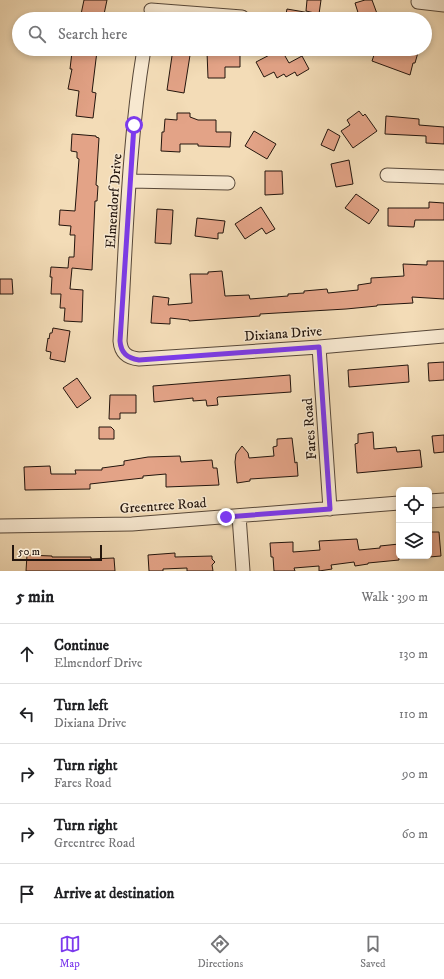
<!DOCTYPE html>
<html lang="en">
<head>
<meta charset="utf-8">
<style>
  :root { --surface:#fff; --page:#f6f6f6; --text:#202124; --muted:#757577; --line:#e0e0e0; --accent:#7c3aed }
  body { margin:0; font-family:"IM FELL DW Pica",serif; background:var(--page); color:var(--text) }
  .controls { position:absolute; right:12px; bottom:12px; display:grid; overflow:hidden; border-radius:6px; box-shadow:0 2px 6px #0003 }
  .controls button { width:36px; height:36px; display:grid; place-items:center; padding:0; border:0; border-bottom:1px solid var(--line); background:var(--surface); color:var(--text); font:20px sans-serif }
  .scale { position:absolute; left:12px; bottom:10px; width:90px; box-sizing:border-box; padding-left:4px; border:2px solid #23150d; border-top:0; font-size:11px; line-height:14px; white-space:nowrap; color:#23150d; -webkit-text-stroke:3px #f7e8d0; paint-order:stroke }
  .stop { position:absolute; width:12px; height:12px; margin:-9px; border:3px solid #7c3aed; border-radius:50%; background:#fff }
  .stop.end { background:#7c3aed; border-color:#fff; box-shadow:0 1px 4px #0008 }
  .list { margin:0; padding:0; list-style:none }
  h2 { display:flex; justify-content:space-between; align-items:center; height:52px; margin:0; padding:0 16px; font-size:17px }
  h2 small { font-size:13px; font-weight:400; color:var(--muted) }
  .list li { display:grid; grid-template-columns:26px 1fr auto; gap:12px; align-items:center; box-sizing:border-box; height:60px; padding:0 16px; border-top:1px solid var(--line) }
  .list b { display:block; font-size:15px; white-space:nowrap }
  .list p { margin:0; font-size:13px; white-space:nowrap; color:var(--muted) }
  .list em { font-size:13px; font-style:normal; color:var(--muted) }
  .icon { flex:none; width:22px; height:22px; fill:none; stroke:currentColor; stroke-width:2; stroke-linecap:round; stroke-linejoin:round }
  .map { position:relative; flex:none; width:444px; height:571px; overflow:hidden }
  .search { position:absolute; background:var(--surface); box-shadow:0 2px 6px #0003; left:12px; right:12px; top:12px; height:44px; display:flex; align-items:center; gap:10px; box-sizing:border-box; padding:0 14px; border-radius:22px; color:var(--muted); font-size:15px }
  .sheet { height:352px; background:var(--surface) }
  nav { display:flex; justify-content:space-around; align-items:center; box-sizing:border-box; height:56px; border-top:1px solid var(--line); background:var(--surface); font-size:11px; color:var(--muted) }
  nav a { display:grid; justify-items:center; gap:2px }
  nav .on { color:var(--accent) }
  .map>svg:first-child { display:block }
</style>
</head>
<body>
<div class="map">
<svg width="444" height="571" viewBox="0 0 444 571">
  <rect width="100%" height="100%" fill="#f3dcb7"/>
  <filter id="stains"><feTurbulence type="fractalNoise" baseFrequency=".005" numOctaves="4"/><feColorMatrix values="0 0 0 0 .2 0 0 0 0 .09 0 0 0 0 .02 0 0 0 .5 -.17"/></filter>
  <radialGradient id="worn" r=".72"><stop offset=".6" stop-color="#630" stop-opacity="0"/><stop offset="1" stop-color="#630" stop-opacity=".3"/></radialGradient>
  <path fill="#e3a387" stroke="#23150d" d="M84,0H107L103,19H80Z
    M307,0H321L319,14L306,11Z
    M365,0H372L379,19H360L355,3Z
    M287,9L316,14V19H285Z
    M80,49L97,51L92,92L96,93L93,118L76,116L79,91L68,89L72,69H70L72,52L79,53Z
    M173,49H191L184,93L167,90Z
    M281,49L289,63L302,56L309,69L297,76L295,72L286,77L284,74L277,78L274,72L264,77L256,62Z
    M376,49L390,53L391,49H419L415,63H413L410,75L372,61Z
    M207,52L240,53V67H225V78H208Z
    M359,111L363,116L365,114L377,131L353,148L341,131L350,125L347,120Z
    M177,113H190V117L198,120H216V132H231L230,147L198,146V144H180V152L161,151L162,132H164L165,119L177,120Z
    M386,116L419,119V125L444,127V144L426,143V136L385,134Z
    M328,129L340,136L334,151L321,145Z
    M254,131L276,144L267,159L245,146Z
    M72,134L96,136V137L99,138L96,185L98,186L97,201H95L92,270L72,268L70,289L83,290L82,322L64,321L65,308H60L61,294H51L52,277H50L51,267L68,268L69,257H74L75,235H70L71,226L59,225L60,210L75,211L79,159L77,158V152L71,151Z
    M349,160L353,184L336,187L331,164Z
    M265,171H282L283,194L265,195Z
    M356,194L379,210L369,224L345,208Z
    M429,202L444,203V220H415L414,227L388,226V208H429Z
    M261,207L275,229L266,234L262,228L245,239L235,224Z
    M157,209L173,210L171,244L155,243Z
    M197,218L225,221L223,233H218V239L195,236Z
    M427,261H444V299L412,297L413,303L377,305V306L346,309L260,314V316L189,321V320L170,318V324L151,323L153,296L169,298L168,305L192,303L190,274H208V272L222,271L225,296L249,295L250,299L288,296V294L304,293V291L327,289L328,293L358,290V285L371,283V278L404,276L403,264L427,265Z
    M0,279H12L13,294H0Z
    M53,328L70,331L65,362L50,359L51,352L46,351L48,338L49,339L50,333H52Z
    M444,362V380L429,381L428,363Z
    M408,365L409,382L349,387L348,370Z
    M290,375L291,392L218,397L217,398L218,405L207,406L206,400L193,401V398L154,402L153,386Z
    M77,378L91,398L77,408L63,388Z
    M110,395H136V413H120V419H109Z
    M99,427H111L114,430V439H99Z
    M373,432L374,449L396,447L397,452L420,450L422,467L357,473L355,444L358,443V434Z
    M444,435V452L434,453L432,436Z
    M292,438L295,463L297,462L298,476L250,479V481L237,483L235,462L236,454L242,446L248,453L249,458L274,456L273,447L277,446V439Z
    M180,456L181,462L212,460L213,468H217L219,485L166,487V474L143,476V478L90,484V489L25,490L24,467L50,466L51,474H76L75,470H102V468L124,465V461L148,457Z
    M429,532H439L441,556L429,557Z
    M357,539L359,550L380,548V546L399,544V560L368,563V564L355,566L354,562L331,565L332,569L319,571V566L294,568L295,571H274L273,557H271L270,543L293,542V552L320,550L319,541Z
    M175,553V557L212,556V559L215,562L212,565L213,571H187V568L163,569V571H149L148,555Z
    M27,555L52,556V557H91V559L114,558L115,571H26Z"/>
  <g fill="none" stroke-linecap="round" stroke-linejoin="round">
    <defs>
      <path id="minor" d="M418,2L444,5
        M151,10L242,17
        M144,49C128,145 126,244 120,341C121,353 127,358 139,359L319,347L444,336
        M387,175L444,177
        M130,181L228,183
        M319,347L330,509
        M429,501L444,500
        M239,516L243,571
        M0,526L132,524L399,503"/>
    </defs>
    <use href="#minor" stroke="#574738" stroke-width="15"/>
    <use href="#minor" stroke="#f7e8d0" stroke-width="13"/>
  </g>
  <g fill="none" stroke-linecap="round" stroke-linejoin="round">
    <path stroke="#7c3aed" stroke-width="5" d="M134,125L120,341C121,353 127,358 139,360L319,347L330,509L226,517"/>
  </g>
  <g text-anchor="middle" stroke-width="3" stroke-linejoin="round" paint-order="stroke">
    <g font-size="14" fill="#23150d" stroke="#f7e8d0">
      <text transform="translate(113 201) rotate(-86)" y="5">Elmendorf Drive</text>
      <text transform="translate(283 333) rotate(-4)" y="5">Dixiana Drive</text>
      <text transform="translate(309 429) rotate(-94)" y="5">Fares Road</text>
      <text transform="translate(163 505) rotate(-4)" y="5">Greentree Road</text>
    </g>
  </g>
  <rect width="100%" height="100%" filter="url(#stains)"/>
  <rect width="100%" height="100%" fill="url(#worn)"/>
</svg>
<div class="controls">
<button><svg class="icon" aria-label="locate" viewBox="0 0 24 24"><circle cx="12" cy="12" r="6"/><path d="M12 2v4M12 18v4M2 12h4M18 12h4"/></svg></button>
<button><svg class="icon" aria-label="layers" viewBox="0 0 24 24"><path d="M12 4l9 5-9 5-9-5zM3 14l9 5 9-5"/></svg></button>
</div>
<div class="scale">50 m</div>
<div class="stop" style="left:134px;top:125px"></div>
<div class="stop end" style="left:226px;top:517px"></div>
<div class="search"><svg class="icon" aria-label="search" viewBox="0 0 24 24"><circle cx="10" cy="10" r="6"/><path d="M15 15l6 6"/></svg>Search here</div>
</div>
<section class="sheet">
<h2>5 min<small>Walk · 390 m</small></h2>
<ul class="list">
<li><svg class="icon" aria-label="ahead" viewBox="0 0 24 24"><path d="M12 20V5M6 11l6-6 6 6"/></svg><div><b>Continue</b><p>Elmendorf Drive</p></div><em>130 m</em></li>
<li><svg class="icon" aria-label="left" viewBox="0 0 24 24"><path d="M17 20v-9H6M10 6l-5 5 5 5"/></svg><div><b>Turn left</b><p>Dixiana Drive</p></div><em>110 m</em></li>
<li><svg class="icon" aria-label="right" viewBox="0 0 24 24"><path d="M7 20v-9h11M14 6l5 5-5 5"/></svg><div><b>Turn right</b><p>Fares Road</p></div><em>90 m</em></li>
<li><svg class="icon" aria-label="right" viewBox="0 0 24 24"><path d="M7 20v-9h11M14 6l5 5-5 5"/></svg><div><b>Turn right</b><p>Greentree Road</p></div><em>60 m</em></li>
<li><svg class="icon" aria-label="arrive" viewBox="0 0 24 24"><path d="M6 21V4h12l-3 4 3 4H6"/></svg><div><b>Arrive at destination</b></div></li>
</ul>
</section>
<nav>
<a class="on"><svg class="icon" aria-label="map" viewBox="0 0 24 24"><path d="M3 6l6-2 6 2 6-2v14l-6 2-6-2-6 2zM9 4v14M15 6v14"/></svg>Map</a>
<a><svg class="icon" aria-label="directions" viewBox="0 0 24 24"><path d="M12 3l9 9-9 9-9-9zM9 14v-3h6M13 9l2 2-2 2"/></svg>Directions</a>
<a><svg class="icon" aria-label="saved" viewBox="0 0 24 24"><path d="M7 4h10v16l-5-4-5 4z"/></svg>Saved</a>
</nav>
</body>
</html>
